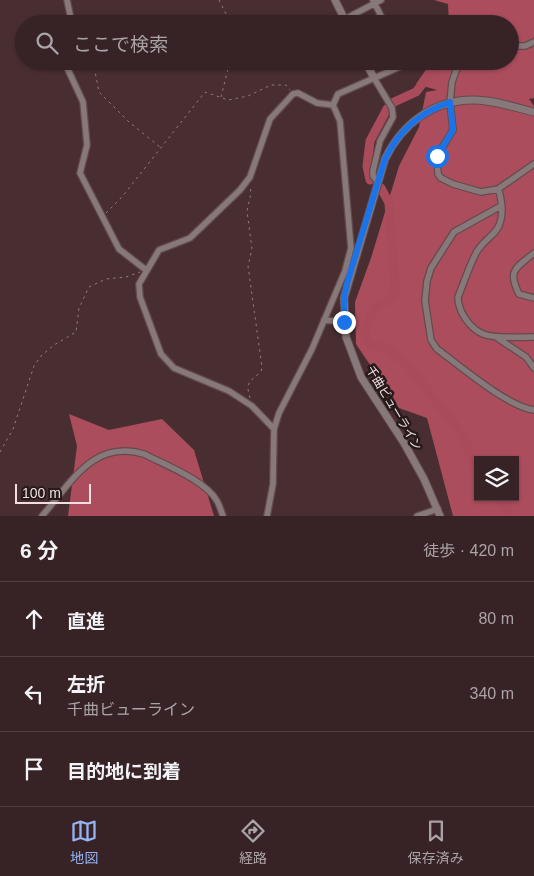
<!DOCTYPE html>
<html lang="ja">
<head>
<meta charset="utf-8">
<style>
  :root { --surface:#372225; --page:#422f32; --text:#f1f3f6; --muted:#aaa4a7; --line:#513f42; --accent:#95b2f1 }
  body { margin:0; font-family:Helvetica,"Noto Sans JP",sans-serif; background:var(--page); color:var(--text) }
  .controls { position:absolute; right:15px; bottom:15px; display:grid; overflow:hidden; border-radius:0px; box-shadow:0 1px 4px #0004 }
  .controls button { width:45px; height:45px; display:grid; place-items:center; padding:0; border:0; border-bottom:1px solid var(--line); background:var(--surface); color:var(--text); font:25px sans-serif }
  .scale { position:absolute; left:15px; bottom:12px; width:76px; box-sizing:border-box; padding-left:5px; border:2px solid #f0dee0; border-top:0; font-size:14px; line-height:18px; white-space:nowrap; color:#f0dee0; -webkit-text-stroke:4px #261a1b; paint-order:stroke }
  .stop { position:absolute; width:15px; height:15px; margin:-11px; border:4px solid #1a73e8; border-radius:50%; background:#fff }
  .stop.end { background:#1a73e8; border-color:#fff; box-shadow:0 1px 5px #0008 }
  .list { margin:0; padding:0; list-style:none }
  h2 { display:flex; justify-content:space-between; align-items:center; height:65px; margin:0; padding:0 20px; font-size:21px }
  h2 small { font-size:16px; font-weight:400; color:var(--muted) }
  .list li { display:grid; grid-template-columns:32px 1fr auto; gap:15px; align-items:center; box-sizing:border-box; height:75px; padding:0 20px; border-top:1px solid var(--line) }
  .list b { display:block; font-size:19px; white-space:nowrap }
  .list p { margin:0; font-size:16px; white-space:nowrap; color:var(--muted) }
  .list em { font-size:16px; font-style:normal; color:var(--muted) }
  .icon { flex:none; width:28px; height:28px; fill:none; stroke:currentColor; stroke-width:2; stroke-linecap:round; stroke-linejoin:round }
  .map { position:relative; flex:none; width:534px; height:516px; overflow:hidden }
  .search { position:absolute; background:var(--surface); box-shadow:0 1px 4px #0004; left:15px; right:15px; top:15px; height:55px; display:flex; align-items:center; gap:12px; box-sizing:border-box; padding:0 18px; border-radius:28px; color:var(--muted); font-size:19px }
  .sheet { height:290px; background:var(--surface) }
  nav { display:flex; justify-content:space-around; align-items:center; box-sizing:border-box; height:70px; border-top:1px solid var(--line); background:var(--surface); font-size:14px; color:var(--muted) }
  nav a { display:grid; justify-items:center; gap:2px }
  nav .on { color:var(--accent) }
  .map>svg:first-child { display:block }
</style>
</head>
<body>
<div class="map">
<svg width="534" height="516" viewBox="0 0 534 516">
  <rect width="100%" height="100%" fill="#492e31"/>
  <path fill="#ac4d5d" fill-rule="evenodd" d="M434,0H534V98L529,99L534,106V516H453L427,418L399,408L356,344L355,302L371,258L399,166L419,127L426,92L437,90L416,84L432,61H510V24H449L448,4ZM478,460H515V497H478Z
    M69,414L109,430L162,419L194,450L214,516H68L77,446Z"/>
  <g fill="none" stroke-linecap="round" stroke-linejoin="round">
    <path stroke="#a94b5b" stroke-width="9" d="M370,180L367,166L370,141L387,109L394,102L416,92L430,74L438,71L448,61
      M381,188L389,203L395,289L391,299L375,307L364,334L370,345L387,348L404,361L461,433L478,472
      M496,497L505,505L510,516"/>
    <defs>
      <path id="minor" d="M67,0L72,24
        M373,0L385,24
        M345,19L381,0
        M510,46H525L534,42
        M64,61L83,102L87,145L80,173L119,249L146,270
        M463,61L457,68L452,82L450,102L453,130L437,156L438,174L441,178L453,184L481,192L498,189L534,164
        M374,78L392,108L393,117L380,141L373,171V176L378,182
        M498,189C501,195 501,201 502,208C502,236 488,233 476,253C469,267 464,282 458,297C458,311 469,328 483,334C495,339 520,337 534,337
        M501,206L454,232L431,268L427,281L425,301L431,340L437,349C460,366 508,407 534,410
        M534,253C516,268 507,270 519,294L534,298
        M324,320L344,322
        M496,337L526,357L534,368
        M274,429L252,406L229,391L174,368L161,354L140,297L139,284L159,250L190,238L240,190L250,177L270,119L293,94L298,93L317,103L333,105
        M42,516C71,483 93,439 144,454C165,465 205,480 217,501C220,506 221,511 223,516
        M267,516L273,484L274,429L279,413L312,349L345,271L351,248L340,121L333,105L338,94L413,61
        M417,516L438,509"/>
      <path id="tertiary" d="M335,0L347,24
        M365,61L374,78
        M440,516L424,479L404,443L361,377L346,337L344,298L385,159C402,124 433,100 473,100C493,100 514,107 534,112"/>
    </defs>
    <use href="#minor" stroke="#644a4d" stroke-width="8"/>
    <use href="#tertiary" stroke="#644a4d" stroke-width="9"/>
    <path stroke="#927b7d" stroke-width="1" stroke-dasharray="2.5 4" stroke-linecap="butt" d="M219,0L231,24
      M93,61L99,92L129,122L160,147
      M221,97L230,61
      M106,213L122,197L205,92L228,100L248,96L271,85H286L290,90
      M250,398C245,382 250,381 261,372L262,367L248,266L252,249L247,211L251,193L250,185
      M0,452L13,429L34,366L41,356L54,345L76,332L79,308L89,287L106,279L126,277L140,272"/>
    <use href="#minor" stroke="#87797a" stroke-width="5.5"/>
    <use href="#tertiary" stroke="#87797a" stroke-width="7"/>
  </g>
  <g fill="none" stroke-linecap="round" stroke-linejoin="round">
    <path stroke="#1a73e8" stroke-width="6" d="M344,322V298L348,280L385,159C399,130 419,113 450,102L453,130L437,156"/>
  </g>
  <g text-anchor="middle" stroke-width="5" stroke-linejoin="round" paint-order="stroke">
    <g font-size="12" fill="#f0dee0" stroke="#261a1b">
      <text transform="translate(394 408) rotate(59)" y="4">千曲ビューライン</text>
    </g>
  </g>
</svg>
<div class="controls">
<button><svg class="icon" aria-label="layers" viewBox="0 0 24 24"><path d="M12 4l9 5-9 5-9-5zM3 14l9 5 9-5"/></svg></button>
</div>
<div class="scale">100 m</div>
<div class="stop" style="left:437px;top:156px"></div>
<div class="stop end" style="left:344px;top:322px"></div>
<div class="search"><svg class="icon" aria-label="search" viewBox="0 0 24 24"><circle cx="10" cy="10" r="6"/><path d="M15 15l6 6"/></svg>ここで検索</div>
</div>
<section class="sheet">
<h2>6 分<small>徒歩 · 420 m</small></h2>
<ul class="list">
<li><svg class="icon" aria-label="ahead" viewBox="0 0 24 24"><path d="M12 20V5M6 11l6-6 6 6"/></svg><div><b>直進</b></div><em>80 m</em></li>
<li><svg class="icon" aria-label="left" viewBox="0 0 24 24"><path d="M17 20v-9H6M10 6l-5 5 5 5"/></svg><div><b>左折</b><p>千曲ビューライン</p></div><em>340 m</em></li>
<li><svg class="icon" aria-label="arrive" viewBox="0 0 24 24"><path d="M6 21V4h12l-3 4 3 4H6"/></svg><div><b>目的地に到着</b></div></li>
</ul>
</section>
<nav>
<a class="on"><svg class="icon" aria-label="map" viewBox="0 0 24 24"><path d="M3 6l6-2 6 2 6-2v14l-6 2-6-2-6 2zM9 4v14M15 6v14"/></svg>地図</a>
<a><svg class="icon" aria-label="directions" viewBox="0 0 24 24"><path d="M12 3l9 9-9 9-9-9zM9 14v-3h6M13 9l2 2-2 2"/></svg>経路</a>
<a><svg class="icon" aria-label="saved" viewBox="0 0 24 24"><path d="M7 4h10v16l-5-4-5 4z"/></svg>保存済み</a>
</nav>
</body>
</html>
